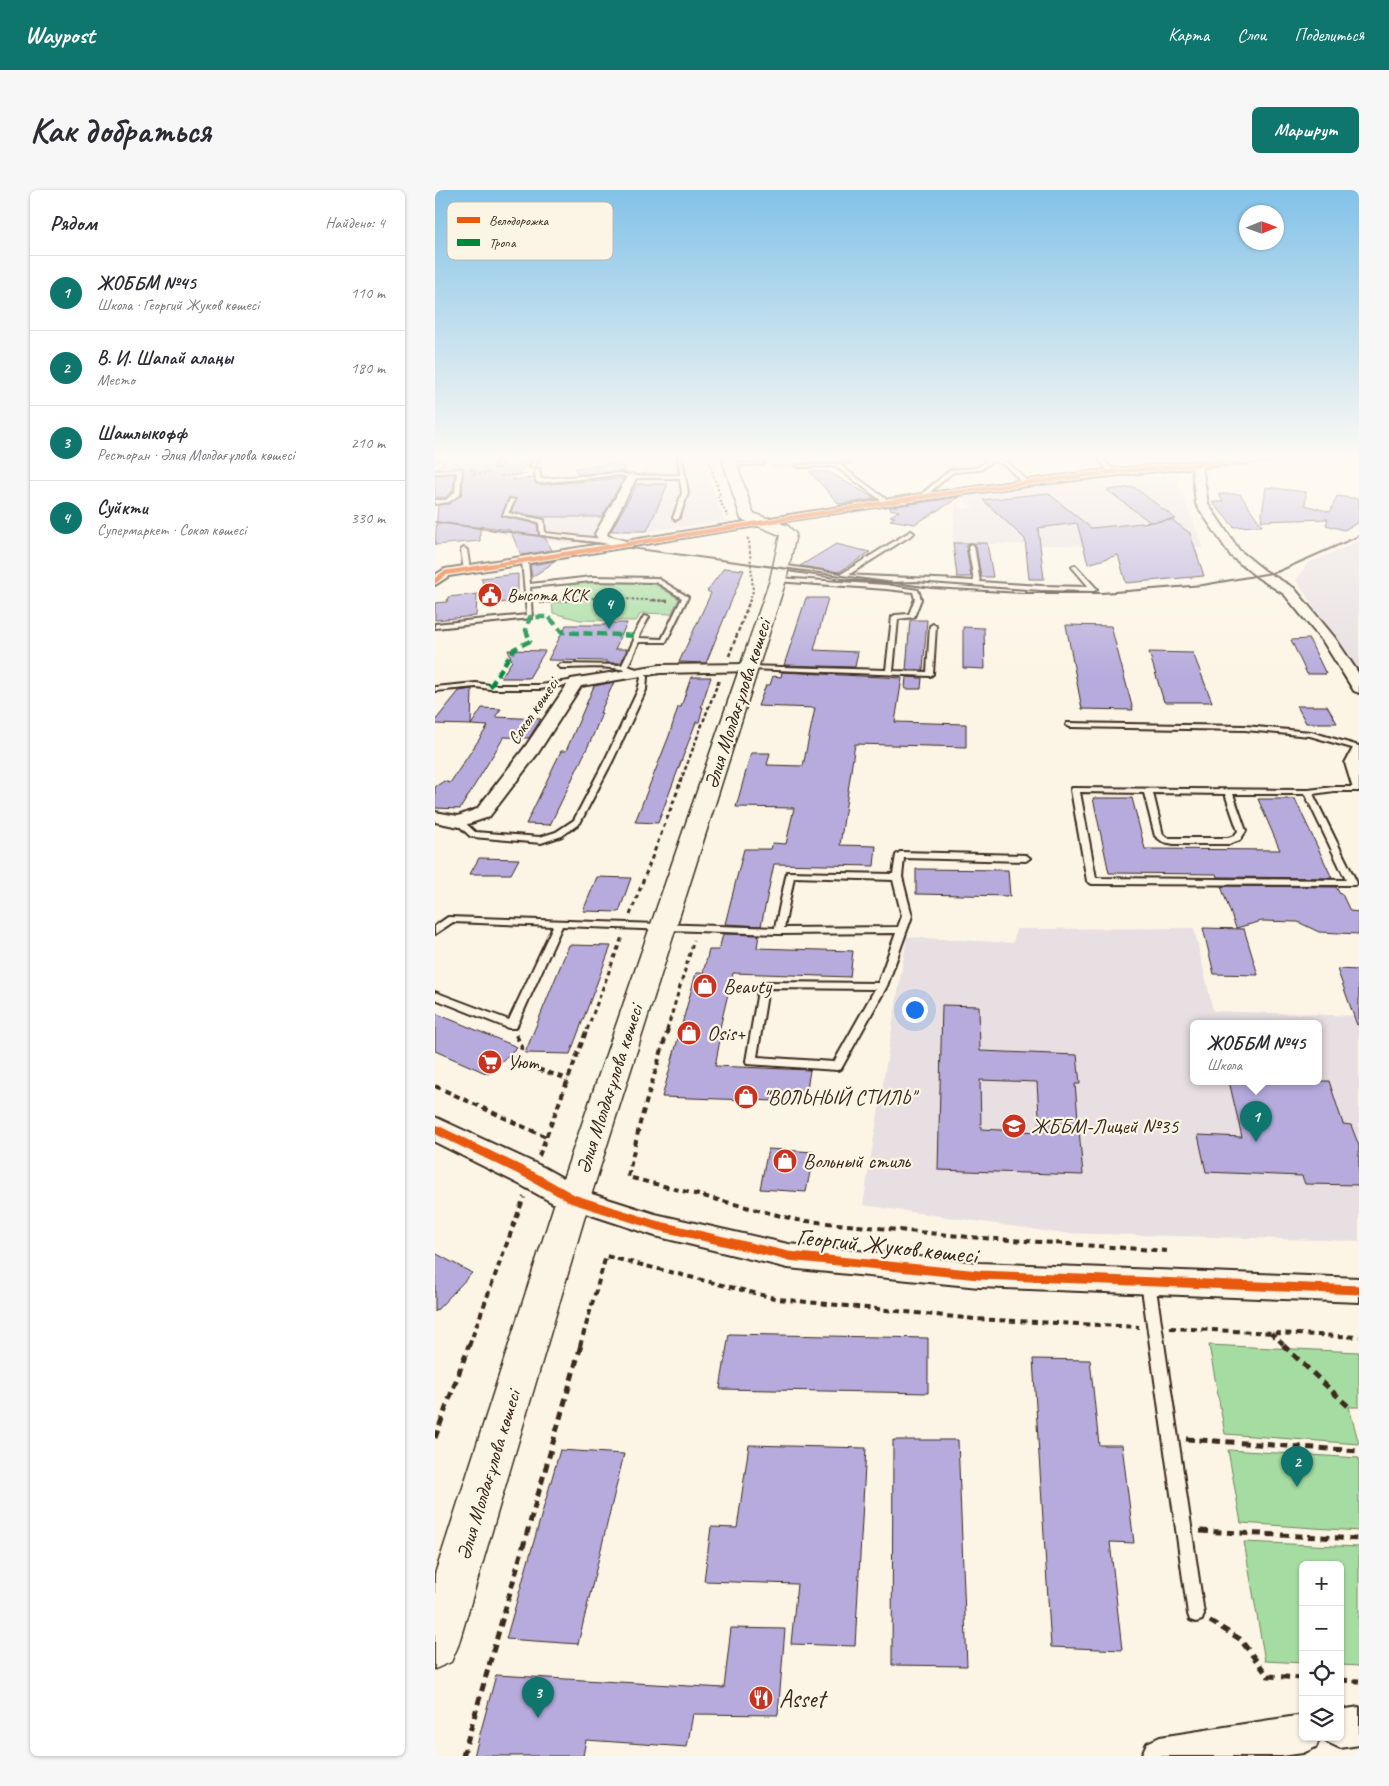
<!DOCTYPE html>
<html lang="ru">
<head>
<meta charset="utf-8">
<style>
  :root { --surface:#fff; --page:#f7f7f7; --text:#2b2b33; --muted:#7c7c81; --line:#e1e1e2; --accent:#0f766e }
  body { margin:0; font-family:Caveat,sans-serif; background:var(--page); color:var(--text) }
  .controls { position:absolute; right:15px; bottom:15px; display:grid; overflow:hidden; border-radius:8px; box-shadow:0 1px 4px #0004 }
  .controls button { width:45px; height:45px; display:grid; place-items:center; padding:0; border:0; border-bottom:1px solid var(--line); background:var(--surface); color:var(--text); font:25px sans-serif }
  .compass { position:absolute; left:804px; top:15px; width:45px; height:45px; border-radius:50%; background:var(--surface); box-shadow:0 1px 4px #0004; rotate:89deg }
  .you { position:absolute; left:479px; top:819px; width:18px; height:18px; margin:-12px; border:4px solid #fff; border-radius:50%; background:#1a73e8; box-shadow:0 0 0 8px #1a73e833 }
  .badge { display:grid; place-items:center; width:32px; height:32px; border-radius:50%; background:var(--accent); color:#fff; font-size:16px; font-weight:700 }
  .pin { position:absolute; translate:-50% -41px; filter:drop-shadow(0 1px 2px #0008) }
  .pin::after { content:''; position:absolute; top:26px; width:18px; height:15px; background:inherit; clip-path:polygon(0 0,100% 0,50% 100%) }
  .popup { position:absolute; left:755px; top:830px; width:132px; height:65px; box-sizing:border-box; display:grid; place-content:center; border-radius:8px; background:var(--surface); filter:drop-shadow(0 1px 4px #0005); font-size:16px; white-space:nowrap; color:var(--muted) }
  .popup b { font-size:19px; color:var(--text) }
  .popup::after { content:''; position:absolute; left:50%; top:100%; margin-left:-10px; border:10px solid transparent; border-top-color:var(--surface) }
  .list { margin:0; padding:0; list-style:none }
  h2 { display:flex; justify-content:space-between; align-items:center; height:65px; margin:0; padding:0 20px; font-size:21px }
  h2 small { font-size:16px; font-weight:400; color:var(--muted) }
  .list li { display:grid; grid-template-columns:32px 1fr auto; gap:15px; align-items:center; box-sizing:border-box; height:75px; padding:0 20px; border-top:1px solid var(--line) }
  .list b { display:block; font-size:19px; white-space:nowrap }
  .list p { margin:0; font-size:16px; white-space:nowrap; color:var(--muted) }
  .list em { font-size:16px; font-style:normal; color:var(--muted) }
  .icon { flex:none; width:28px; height:28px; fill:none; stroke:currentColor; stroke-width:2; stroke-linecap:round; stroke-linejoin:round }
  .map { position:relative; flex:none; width:924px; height:1566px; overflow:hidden; border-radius:8px }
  header { display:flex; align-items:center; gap:30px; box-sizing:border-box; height:70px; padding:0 25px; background:var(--accent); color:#fff }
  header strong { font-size:24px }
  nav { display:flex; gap:28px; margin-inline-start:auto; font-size:18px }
  .intro { display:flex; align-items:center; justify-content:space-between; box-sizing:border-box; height:120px; padding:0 30px }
  h1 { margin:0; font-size:35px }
  .button { padding:12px 22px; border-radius:8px; background:var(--accent); color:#fff; font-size:18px; font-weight:700 }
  main { display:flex; gap:30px; padding:0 30px }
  aside { flex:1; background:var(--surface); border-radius:8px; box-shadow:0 1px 4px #0004 }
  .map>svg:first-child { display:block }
</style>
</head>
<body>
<header>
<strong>Waypost</strong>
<nav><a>Карта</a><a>Слои</a><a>Поделиться</a></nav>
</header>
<div class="intro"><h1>Как добраться</h1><a class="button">Маршрут</a></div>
<main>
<aside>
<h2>Рядом<small>Найдено: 4</small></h2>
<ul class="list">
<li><span class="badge">1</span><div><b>ЖОББМ №45</b><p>Школа · Георгий Жуков көшесі</p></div><em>110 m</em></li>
<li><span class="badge">2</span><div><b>В. И. Шапай алаңы</b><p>Место</p></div><em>180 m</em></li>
<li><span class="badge">3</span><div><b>Шашлыкофф</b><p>Ресторан · Әлия Молдағұлова көшесі</p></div><em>210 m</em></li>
<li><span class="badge">4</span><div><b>Суйкти</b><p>Супермаркет · Сокол көшесі</p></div><em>330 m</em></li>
</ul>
</aside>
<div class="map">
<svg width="924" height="1566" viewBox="0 0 924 1566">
  <rect width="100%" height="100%" fill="#fcf5e5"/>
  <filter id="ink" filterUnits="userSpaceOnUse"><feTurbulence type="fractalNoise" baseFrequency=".02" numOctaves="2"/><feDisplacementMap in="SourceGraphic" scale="10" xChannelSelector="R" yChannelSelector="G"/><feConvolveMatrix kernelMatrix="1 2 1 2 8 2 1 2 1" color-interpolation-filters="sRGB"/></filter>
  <g filter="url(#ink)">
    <path fill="#e7dfe2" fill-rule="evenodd" d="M215,268H266L289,331L217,341H176Z
      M740,286L769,358L518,353L520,315L512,308L529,319L539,317L523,306L662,290Z
      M178,287L179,290L190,289L160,344L155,348L136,354L12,336L33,303Z
      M924,351V484L861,390L873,373Z
      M759,738L778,821L924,826V1051L623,1043L428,1015L472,747L578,753L581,739ZM758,833H884V891H758Z"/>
    <path fill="#a5dca1" stroke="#708360" d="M336,268H416L397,274L338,277Z
      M156,392H216L244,409L236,424L206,423L201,431L145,430L118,423L117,411L134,409L131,395Z
      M774,1155L924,1162V1217H914L924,1254L790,1244Z
      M793,1260L924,1268V1341L806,1333Z
      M809,1352L924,1357V1476L905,1475V1375H868V1473L830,1471Z"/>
    <path fill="#b6abdc" stroke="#3b2a1e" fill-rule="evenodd" d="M13,268H64L58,276L60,279L66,278L72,268H96L78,290L99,288L100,293L104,295L189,288L167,327H105L76,322L82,309L74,307L66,326L102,334L104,346L110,348L117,360L86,365L75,340L45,336V351L0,355L3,315L15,314L27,304L28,278L2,279Z
      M186,273L190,282L142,284L140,278Z
      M374,281L394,282L441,309L404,314Z
      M20,284L18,301L10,308L0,307V285Z
      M202,294H233L212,341H176Z
      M699,297L741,329L715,332L672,300Z
      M831,297L871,302L870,315L895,322L902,306L924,309V332L909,340L891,335L893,329L826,331Z
      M613,303L656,338L737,330L755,343L769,386L691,393L683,365L653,374L642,333L603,338L609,389H594L590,349L548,310Z
      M784,304H805L827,336L799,337L777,312H788Z
      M525,307L480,334L455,330L460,327L455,326L464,321L455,319V317Z
      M518,353H534L531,356L536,387H522Z
      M538,353H552L558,387H546L541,356Z
      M401,354L435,362L404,382L365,376Z
      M121,371L97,387L95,375Z
      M289,378L309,380L271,473L244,472L276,403L272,401Z
      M83,384V407L72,408V412L56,414L46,388Z
      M42,404L41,426L0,430V413L12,412L13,407Z
      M371,408H393L379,460L423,462L420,477L349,475Z
      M475,430H492L488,480H471Z
      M171,433H192L180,459H192L186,473H171L172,471L113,470L131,435H170Z
      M631,435L676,436L698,520L647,519Z
      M528,437L549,438L550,479L528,478Z
      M874,449L891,484H872L856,450Z
      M73,460L110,461L94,488H66L77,471Z
      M714,462L758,463L777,512H729Z
      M347,482L467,488L460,532L531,534V557L420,554L405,655L441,656L439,676L339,674L326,736L290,734L309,659H336L338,653L351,654L359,618L301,617L316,563H335L332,575L368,576L380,518L323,516L331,495H335L338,486L346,487Z
      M256,487H276L266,517H268L264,532H261L223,633L200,632L234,546L243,517H246Z
      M471,487L487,488L486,499H470Z
      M179,492L165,523H167L157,548L115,635L91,634L126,561H131L159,496Z
      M37,499L36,535L0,534V531L24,501Z
      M862,516H892L902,533H871Z
      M47,518L66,519L60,527L106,529L94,548L69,547L25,619L0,618V597L9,591L15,593L53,536L36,535Z
      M658,608H697L710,659L845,660L823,609H860L897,688L782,687L781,684L674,683Z
      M44,668L84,669L76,684H35Z
      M481,679L573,680L575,706L481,704Z
      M162,687L196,688L184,722L148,721Z
      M786,696L901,697L905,704H907L915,721L924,722V744L884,742L863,732L827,731L801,738Z
      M768,738L809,739L823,785L779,784Z
      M288,744L324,745L322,758L418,761L415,787L298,783L282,850H285L280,876L375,880L370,912L227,907L261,783H268L274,760H284Z
      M134,755L176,756L135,864L90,863Z
      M902,779L924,780V834L922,835Z
      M507,815L544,816L545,861L642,865L645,894H640L648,985L503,980ZM545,890L602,892L605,942L546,939Z
      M0,823L82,857L53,884L0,861Z
      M794,891H894L908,934L916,935L924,956V995L870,994L867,986L771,982L763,945L807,947Z
      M333,959L379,962L371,1002L325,999Z
      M0,1063L37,1083L0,1122Z
      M294,1144L493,1148V1203L285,1199Z
      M598,1169L655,1170L664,1255H687L699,1353L675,1352L687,1460L616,1457Z
      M458,1250H523L532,1476L457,1475Z
      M314,1255L431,1258L420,1456L356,1454L362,1394L269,1391L276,1337L302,1338Z
      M125,1260L189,1264L143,1454L71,1449Z
      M296,1438L350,1439L343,1525L258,1524L252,1557L151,1550L148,1566H39L61,1485L289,1498Z"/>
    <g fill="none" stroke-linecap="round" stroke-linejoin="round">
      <defs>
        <path id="service" d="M0,268H4L0,271Z
          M66,268H70L64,277H60Z
          M101,268H105L99,277H95Z
          M243,268H247L253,303L244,328L241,330L238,328L247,303L245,288H197L185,285L104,293L101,291L100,280L104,279L106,289L185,283L197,286L245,285Z
          M418,268H424L405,275L455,312V314H451L400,276L363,277L361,276L363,275L401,274Z
          M554,268C571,268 584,282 595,294L590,295L571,276L559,270L545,280L518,282L494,303L495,307H491L488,303L515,280L542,278Z
          M663,268H667L679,281V283H675Z
          M330,272L328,274L295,276L293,275L295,274Z
          M27,279L25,304L14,312L0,314V310H11L20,302L22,282L0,283V281Z
          M75,309L80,310L73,323L109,330L110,343L177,350L180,352L177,354L105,345L104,332L68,325Z
          M476,341L479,343L478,344L413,385C455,388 497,388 539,391L533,356L536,354L539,356L545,392L606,396L654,397L637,377L640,375L662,399L659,401L606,400L480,391L453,392L407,388L346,379L343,377L346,375L406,384Z
          M29,358L32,360L35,380L32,382L29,380L26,360Z
          M90,369L93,371L95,394L157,387L222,388L253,407L231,452H204L193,476L207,481L212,487L211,500L178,570L145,633L127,646L106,653L38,647L35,646L20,632L21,630H27L40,642L105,647L121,642L139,630L170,570L203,500L206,488C194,473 145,478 126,478L123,476L126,474L187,475L199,450L198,446L209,426L214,427L204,446L205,448L227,449L247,408L221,392L157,391L95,397L97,428L0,438V434L92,425L87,371Z
          M343,388L451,395L483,400L486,409L479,427L463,429L458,481L492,482L495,436L498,434L501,436L498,484L495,486L313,479L312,478L315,476L451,480L457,427L460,425L474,424L480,409L478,402L451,399L341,391L340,390Z
          M141,490L145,492L143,493L105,499H55L41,497L0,501V497L41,493L55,495H105Z
          M632,533L810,536L876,542L924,556V560L875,546L810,540L635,537L631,535Z
          M899,597H924V601H899L878,604L922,693L920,695L657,694L652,691L636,600L637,598L873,600ZM645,602L709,603L720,646L728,652L739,654H794L805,650L811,641L798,604H870L911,690L661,688ZM718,603L790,604L803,641L799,646L793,648H733L728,645Z
          M465,662L591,665L595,668L591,671L469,668L467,687L477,726L452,796L406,879L402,880L312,874L311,871L324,795L329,792L443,793L461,743L344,744L127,736L81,838H73L0,809V802L74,830L118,736L18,732L0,744V736L13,727L340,738L352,682L458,684L461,665ZM359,687L458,690L467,726L463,737L349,738ZM333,798L440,799L399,872L322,867Z
          M713,1086L718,1088L720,1092L769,1424L767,1430L761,1432L755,1430L753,1424L706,1092L708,1088Z"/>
        <path id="minor" d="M803,268H841L836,271L767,277L773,314L804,360L830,381L859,398L900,448L924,484V503L919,501L889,453L849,404L822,387L796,366L761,314L757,278C508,300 261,347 14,386L0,395V385L10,379L173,353L165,352L160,344L192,287L197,284L202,287L172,344L173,346L191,351L493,303L677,279Z
          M315,474L320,475L322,478L320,481L225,483L146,496L103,563L54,627L24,637L0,632V622L23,626L42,619L90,557L136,489L225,475Z
          M924,557V600L918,599L910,573L918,558Z
          M138,998L220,1024L353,1054L544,1073L924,1088V1112L544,1097L353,1078L220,1046L129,1016L125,1009L129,1002Z
          M924,1517V1555L905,1558L892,1552L890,1547H905V1520Z
          M868,1525V1547H885L881,1557L868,1563L847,1566H706L712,1553L725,1547Z"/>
        <path id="tertiary" d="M0,927L108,977L149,1000L154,1009L149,1018L138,1022L127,1018L86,995L0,952Z"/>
        <path id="secondary" d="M287,268H300L318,323L353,336L361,344L351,390L155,1009L23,1456L16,1472L0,1479V1384L121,1009L335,390L345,345L306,329Z"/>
      </defs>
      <use href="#service" stroke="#3b2a1e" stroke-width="4"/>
      <use href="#minor" stroke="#3b2a1e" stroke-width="4"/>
      <use href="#tertiary" stroke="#3b2a1e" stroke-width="4"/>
      <use href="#secondary" stroke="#3b2a1e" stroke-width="3"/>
      <path stroke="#3b2a1e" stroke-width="2" stroke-dasharray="2.5 2" stroke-linecap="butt" d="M273,268L285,305L283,307L293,327
        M35,280L39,279V284L54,283
        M66,286L90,284
        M312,348L314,350L318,401L314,412
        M121,412L180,406L189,409L233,411"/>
      <path stroke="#3b2a1e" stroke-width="2.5" stroke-dasharray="4 2.5" stroke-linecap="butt" d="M217,410L233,411
        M105,413L134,410
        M294,466L315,410
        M243,598L284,490"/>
      <path stroke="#3b2a1e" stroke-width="3" stroke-dasharray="4.5 4" stroke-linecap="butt" d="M195,725L244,597
        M152,840L187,747
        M232,840L259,750"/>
      <path stroke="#3b2a1e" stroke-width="4" stroke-dasharray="6 4.5" stroke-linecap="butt" d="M233,839L205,933L193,987L362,1030L534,1047L732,1061
        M81,845L87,857L81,872L133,889
        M0,896L111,947
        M104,966L152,839
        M735,1138L924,1147
        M836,1143L850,1156
        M34,1156L89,1007
        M145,1156L171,1066L343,1109L540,1129L704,1137"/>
      <path stroke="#3b2a1e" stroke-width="5" stroke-dasharray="8 5.5" stroke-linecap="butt" d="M848,1155L914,1217
        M0,1248L34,1155
        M751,1249L924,1261
        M765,1341L924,1349
        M775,1431L805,1449L833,1486L868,1488
        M905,1490L924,1491
        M28,1566L146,1155"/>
      <use href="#service" fill="#fcf5e5" fill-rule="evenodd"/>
      <use href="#minor" fill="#fcf5e5" fill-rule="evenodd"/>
      <use href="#tertiary" fill="#fcf5e5" fill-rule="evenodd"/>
      <use href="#secondary" fill="#fcf5e5" fill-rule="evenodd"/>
      <path stroke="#3b2a1e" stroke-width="2" d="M0,332L497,398L587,403H667L768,395L842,382L924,346"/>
      <path stroke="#00873e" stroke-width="4.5" stroke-dasharray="9 4.5" stroke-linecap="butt" d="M55,497L79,459L95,451L91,440L95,427H114L127,442L201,446"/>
      <defs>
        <path id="cycleway-far1" d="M0,391L10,383L493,306L677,282L836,268"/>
        <path id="cycleway" d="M0,939L97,986L138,1009L220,1035L353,1066L544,1085L924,1100"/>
      </defs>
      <use href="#cycleway-far1" stroke="#fcf5e5" stroke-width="6"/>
      <use href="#cycleway" stroke="#fcf5e5" stroke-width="12"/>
      <use href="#cycleway-far1" stroke="#e8590c" stroke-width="4.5"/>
      <use href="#cycleway" stroke="#e8590c" stroke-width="9"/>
    </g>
  </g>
  <linearGradient id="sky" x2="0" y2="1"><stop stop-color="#82c2e8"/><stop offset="0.55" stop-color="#fefaf3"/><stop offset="1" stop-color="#fefaf3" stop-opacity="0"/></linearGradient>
  <rect width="924" height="487" fill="url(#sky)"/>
  <defs>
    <symbol id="civic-disc" viewBox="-11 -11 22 22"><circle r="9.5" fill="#c8321e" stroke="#fcf5e5"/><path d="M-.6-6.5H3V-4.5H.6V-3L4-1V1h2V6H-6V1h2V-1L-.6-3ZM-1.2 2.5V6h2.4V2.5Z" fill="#fff"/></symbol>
    <symbol id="shop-disc" viewBox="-11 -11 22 22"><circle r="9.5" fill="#c8321e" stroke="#fcf5e5"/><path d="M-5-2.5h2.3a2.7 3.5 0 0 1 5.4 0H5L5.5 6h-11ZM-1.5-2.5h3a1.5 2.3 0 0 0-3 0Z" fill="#fff"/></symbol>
    <symbol id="supermarket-disc" viewBox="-11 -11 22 22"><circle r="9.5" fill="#c8321e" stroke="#fcf5e5"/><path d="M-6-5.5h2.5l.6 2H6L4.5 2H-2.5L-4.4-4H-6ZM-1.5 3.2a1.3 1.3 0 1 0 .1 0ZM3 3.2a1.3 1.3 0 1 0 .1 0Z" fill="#fff"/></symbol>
    <symbol id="school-disc" viewBox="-11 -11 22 22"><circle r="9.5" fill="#c8321e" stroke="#fcf5e5"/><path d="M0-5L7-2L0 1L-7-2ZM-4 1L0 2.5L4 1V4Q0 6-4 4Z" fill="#fff"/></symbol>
    <symbol id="restaurant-disc" viewBox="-11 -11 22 22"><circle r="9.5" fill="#c8321e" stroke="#fcf5e5"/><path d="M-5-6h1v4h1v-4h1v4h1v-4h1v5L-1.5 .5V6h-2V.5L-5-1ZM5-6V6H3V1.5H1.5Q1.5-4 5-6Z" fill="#fff"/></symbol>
  </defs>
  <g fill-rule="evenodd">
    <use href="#civic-disc" x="41" y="391" width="28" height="28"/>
    <use href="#shop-disc" x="256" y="782" width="28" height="28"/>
    <use href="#shop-disc" x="240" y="829" width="28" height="28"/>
    <use href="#supermarket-disc" x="41" y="858" width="28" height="28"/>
    <use href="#shop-disc" x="297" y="893" width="28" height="28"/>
    <use href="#school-disc" x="565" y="922" width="28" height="28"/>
    <use href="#shop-disc" x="336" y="957" width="28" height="28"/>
    <use href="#restaurant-disc" x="312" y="1494" width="28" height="28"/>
  </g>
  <g text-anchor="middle" stroke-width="4.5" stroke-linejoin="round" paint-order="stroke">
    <g font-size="18" fill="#3b2a1e" stroke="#fcf5e5" text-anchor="start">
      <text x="72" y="411">Высота КСК</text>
    </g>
    <g font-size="18" fill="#3b2a1e" stroke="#fcf5e5">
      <text transform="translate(98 521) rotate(-56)" y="6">Сокол көшесі</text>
    </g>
    <g font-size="21" fill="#3b2a1e" stroke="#fcf5e5">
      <text transform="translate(302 514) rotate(-72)" y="7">Әлия Молдағұлова көшесі</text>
      <text transform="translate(174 899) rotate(-72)" y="7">Әлия Молдағұлова көшесі</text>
      <text transform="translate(53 1285) rotate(-73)" y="7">Әлия Молдағұлова көшесі</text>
    </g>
    <g font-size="21" fill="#3b2a1e" stroke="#fcf5e5" text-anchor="start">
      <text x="288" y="803">Beauty</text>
      <text x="272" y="850">Osis+</text>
      <text x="72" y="879">Уют</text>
      <text x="328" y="914">"ВОЛЬНЫЙ СТИЛЬ"</text>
      <text x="596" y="943">ЖББМ-Лицей №35</text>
      <text x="368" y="978">Вольный стиль</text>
    </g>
    <g font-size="25" fill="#3b2a1e" stroke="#fcf5e5">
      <text transform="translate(452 1055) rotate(6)" y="9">Георгий Жуков көшесі</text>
    </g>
    <g font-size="25" fill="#3b2a1e" stroke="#fcf5e5" text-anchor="start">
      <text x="344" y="1517">Asset</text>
    </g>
  </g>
  <rect x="12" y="12" width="166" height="58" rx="8" fill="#fcf5e5" stroke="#c2b8a9" stroke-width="1"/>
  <rect x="22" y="27" width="23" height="6" fill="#e8590c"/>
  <rect x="22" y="49" width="23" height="7" fill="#00873e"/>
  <g font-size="14" fill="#3b2a1e">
    <text x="54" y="35">Велодорожка</text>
    <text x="54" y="57">Тропа</text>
  </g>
</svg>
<div class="controls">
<button>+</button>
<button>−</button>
<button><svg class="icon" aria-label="locate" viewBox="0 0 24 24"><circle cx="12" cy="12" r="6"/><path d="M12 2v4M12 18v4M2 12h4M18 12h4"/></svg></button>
<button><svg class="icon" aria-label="layers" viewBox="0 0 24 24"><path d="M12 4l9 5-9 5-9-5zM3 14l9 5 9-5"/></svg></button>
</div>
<svg class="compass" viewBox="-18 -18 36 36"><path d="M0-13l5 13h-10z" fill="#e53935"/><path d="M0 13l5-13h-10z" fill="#7c7c81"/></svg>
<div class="you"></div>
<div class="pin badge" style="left:821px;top:952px">1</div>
<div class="popup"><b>ЖОББМ №45</b>Школа</div>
<div class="pin badge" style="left:862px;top:1297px">2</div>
<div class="pin badge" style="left:103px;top:1528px">3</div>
<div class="pin badge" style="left:174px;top:439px">4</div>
</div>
</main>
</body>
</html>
